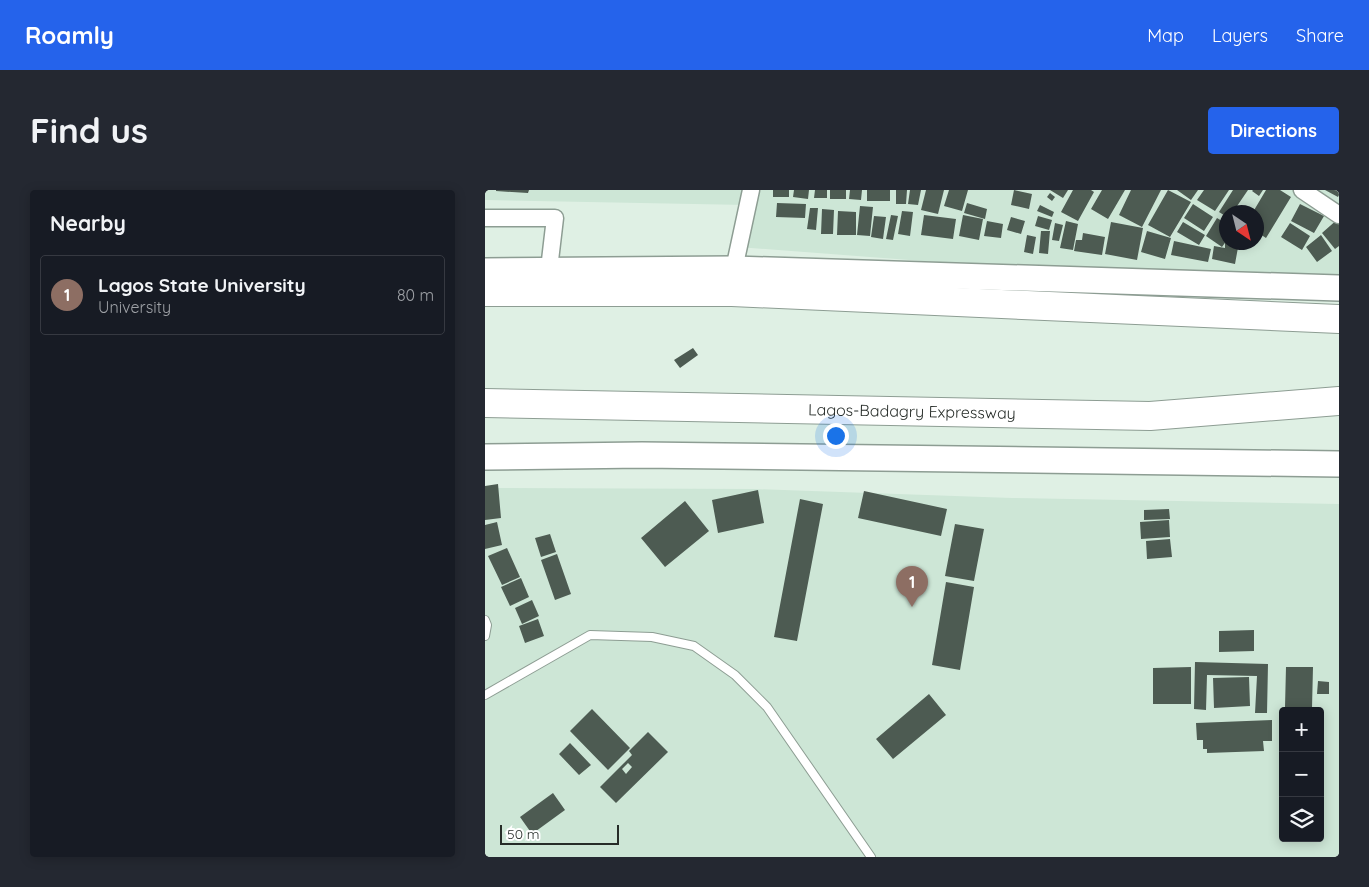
<!DOCTYPE html>
<html lang="en">
<head>
<meta charset="utf-8">
<style>
  :root { --surface:#171b24; --page:#242831; --text:#f1f3f6; --muted:#9ea1a6; --line:#363941; --accent:#2563eb }
  body { margin:0; font-family:Quicksand,sans-serif; background:var(--page); color:var(--text) }
  .controls { position:absolute; right:15px; bottom:15px; display:grid; overflow:hidden; border-radius:5px; box-shadow:0 2px 12px #0003 }
  .controls button { width:45px; height:45px; display:grid; place-items:center; padding:0; border:0; border-bottom:1px solid var(--line); background:var(--surface); color:var(--text); font:25px sans-serif }
  .compass { position:absolute; left:734px; top:15px; width:45px; height:45px; border-radius:50%; background:var(--surface); box-shadow:0 2px 12px #0003; rotate:145deg }
  .scale { position:absolute; left:15px; bottom:12px; width:119px; box-sizing:border-box; padding-left:5px; border:2px solid #262c28; border-top:0; font-size:14px; line-height:18px; white-space:nowrap; color:#262c28; -webkit-text-stroke:4px #fff; paint-order:stroke }
  .you { position:absolute; left:350px; top:245px; width:18px; height:18px; margin:-12px; border:4px solid #fff; border-radius:50%; background:#1a73e8; box-shadow:0 0 0 8px #1a73e833 }
  .badge { display:grid; place-items:center; width:32px; height:32px; border-radius:50%; background:var(--accent); color:#fff; font-size:16px; font-weight:700 }
  .pin { position:absolute; translate:-50% -41px; filter:drop-shadow(0 1px 2px #0008) }
  .pin::after { content:''; position:absolute; top:26px; width:18px; height:15px; background:inherit; clip-path:polygon(0 0,100% 0,50% 100%) }
  .list { margin:0; padding:0; list-style:none }
  h2 { display:flex; justify-content:space-between; align-items:center; height:65px; margin:0; padding:0 20px; font-size:21px }
  h2 small { font-size:16px; font-weight:400; color:var(--muted) }
  .list li { display:grid; grid-template-columns:32px 1fr auto; gap:15px; align-items:center; box-sizing:border-box; height:80px; margin:0 10px 10px; padding:0 10px; border:1px solid var(--line); border-radius:5px }
  .list b { display:block; font-size:19px; white-space:nowrap }
  .list p { margin:0; font-size:16px; white-space:nowrap; color:var(--muted) }
  .list em { font-size:16px; font-style:normal; color:var(--muted) }
  .icon { flex:none; width:28px; height:28px; fill:none; stroke:currentColor; stroke-width:2; stroke-linecap:round; stroke-linejoin:round }
  .map { position:relative; flex:none; width:854px; height:667px; overflow:hidden; border-radius:5px }
  header { display:flex; align-items:center; gap:30px; box-sizing:border-box; height:70px; padding:0 25px; background:var(--accent); color:#fff }
  header strong { font-size:24px }
  nav { display:flex; gap:28px; margin-inline-start:auto; font-size:18px }
  .intro { display:flex; align-items:center; justify-content:space-between; box-sizing:border-box; height:120px; padding:0 30px }
  h1 { margin:0; font-size:35px }
  .button { padding:12px 22px; border-radius:5px; background:var(--accent); color:#fff; font-size:18px; font-weight:700 }
  main { display:flex; gap:30px; padding:0 30px }
  aside { flex:1; background:var(--surface); border-radius:5px; box-shadow:0 2px 12px #0003 }
  .map>svg:first-child { display:block }
</style>
</head>
<body>
<header>
<strong>Roamly</strong>
<nav><a>Map</a><a>Layers</a><a>Share</a></nav>
</header>
<div class="intro"><h1>Find us</h1><a class="button">Directions</a></div>
<main>
<aside>
<h2>Nearby<small></small></h2>
<ul class="list">
<li><span class="badge" style="background:#8d6e63">1</span><div><b>Lagos State University</b><p>University</p></div><em>80 m</em></li>
</ul>
</aside>
<div class="map">
<svg width="854" height="667" viewBox="0 0 854 667">
  <rect width="100%" height="100%" fill="#dff0e4"/>
  <path fill="#cde6d6" fill-rule="evenodd" d="M0,0H854V92L649,87L253,57L262,15L0,10ZM742,22H772V52H742Z
    M0,298L268,299L527,308L854,314V667H0ZM798,521H835V648H798Z"/>
  <path fill="#4d5b52" fill-rule="evenodd" d="M11,0H44L43,3L11,1Z
    M288,0H304V7H288Z
    M309,0H324L323,9L308,7Z
    M330,0H342V8H329Z
    M345,0H361V9H345Z
    M365,0H377L376,10L364,9Z
    M382,0H405V11H382Z
    M411,0H422L421,14H411Z
    M425,0H436L433,15L423,14Z
    M441,0H459L453,24L436,20Z
    M464,0H483L477,21L459,16Z
    M529,0L547,4L544,19L526,15Z
    M565,0H583L578,8Z
    M588,0H606L609,2L593,31L576,22Z
    M617,0H640L623,29L606,19Z
    M646,0H676L657,37L634,25Z
    M683,0L706,12L685,47L663,35Z
    M692,0H713L706,10Z
    M719,0H744L730,21L712,10Z
    M748,0H763L748,22H742V27L734,22Z
    M768,0H778L774,6L767,1Z
    M781,0H795L806,7L781,48L772,42V22H768Z
    M840,0H854V5L853,7Z
    M565,3L570,7L567,11L562,7Z
    M292,13L321,14L320,28L291,27Z
    M482,13L502,19L500,29L479,23Z
    M708,14L728,27L719,41L699,28Z
    M815,14L839,26L829,43L806,31Z
    M555,15L569,22L567,27L552,21Z
    M375,16L388,17L385,46L372,45Z
    M755,16L763,21L762,22H751Z
    M325,18H333L331,40L322,39Z
    M337,19L349,20L348,44H336Z
    M353,21L371,22V45H352Z
    M417,21L428,22L425,46L413,44Z
    M406,25L413,26L408,50L401,49Z
    M439,25L471,29L468,49L436,45Z
    M478,25L498,29L494,50L474,46Z
    M389,26L401,27L398,49L386,47Z
    M553,26L567,30L564,40L550,36Z
    M526,27L540,31L536,44L522,40Z
    M732,28L742,34V50L737,57L721,46Z
    M854,28V56L850,59L837,43Z
    M502,31L518,34L516,48L499,46Z
    M581,31L593,34L588,60L575,58Z
    M626,32L658,38L652,70L620,64Z
    M698,32L720,45L714,55L692,42Z
    M570,33L578,35L574,51L567,50Z
    M805,33L825,46L817,60L796,47Z
    M556,41H565L563,64L554,63Z
    M662,41L686,48L680,69L656,62Z
    M598,43L620,47L617,65L589,61L591,50H597Z
    M542,45L551,47L548,64L539,62Z
    M836,45L847,61L832,72L821,57Z
    M689,51L726,59L723,72L686,65Z
    M740,52H754L750,74L727,69L729,56L740,58Z
    M208,158L213,165L195,178L189,170Z
    M13,294L16,328L0,330V296Z
    M273,300L279,333L233,343L227,310Z
    M379,301L462,319L456,346L373,328Z
    M315,309L338,314L312,451L289,447Z
    M200,311L224,341L180,377L156,348Z
    M684,319L685,329L659,330V320Z
    M684,330L685,347L656,349L655,332Z
    M12,332L17,355L0,359V335Z
    M470,334L499,339L489,391L460,386Z
    M65,344L71,362L56,367L50,348Z
    M685,349L687,367L662,369L661,351Z
    M22,358L35,387L17,395L3,366Z
    M72,364L86,404L70,410L56,370Z
    M36,388L44,407L25,416L16,397Z
    M461,392L489,397L475,480L447,475Z
    M47,410L54,426L37,434L30,418Z
    M53,429L59,446L40,453L34,436Z
    M769,440V461L734,462V441Z
    M710,472L783,474L782,523H770L772,486L722,485L721,520L709,519Z
    M706,477V514H668V478Z
    M801,477H828L827,518L800,517Z
    M764,487L765,516L729,518L728,488Z
    M833,491L844,492V504H832Z
    M444,504L461,525L408,569L391,549Z
    M107,519L145,558L123,580L85,541Z
    M787,530V551H778L779,561L722,563V559H718V550H712L711,533Z
    M163,542L183,562L131,613L115,597L147,565L144,561ZM143,573L147,577L141,584L137,579Z
    M85,553L106,575L94,585L74,564Z
    M68,603L80,620L47,644L35,627Z"/>
  <g fill="none" stroke-linecap="round" stroke-linejoin="round">
    <defs>
      <path id="lane" d="M0,430L2,435L0,446
        M0,505L105,445L167,447L209,456L250,485L282,517L386,667"/>
      <path id="street" d="M817,0L854,25
        M0,28H70L64,79
        M249,79L266,0"/>
      <path id="primary" d="M0,81L249,79L854,98
        M0,267L157,265L854,274"/>
      <path id="highway" d="M0,102H247L854,129
        M0,213L665,226L854,211"/>
    </defs>
    <use href="#lane" stroke="#8d9d93" stroke-width="10"/>
    <use href="#street" stroke="#8d9d93" stroke-width="19"/>
    <use href="#primary" stroke="#8d9d93" stroke-width="28"/>
    <use href="#highway" stroke="#8d9d93" stroke-width="30"/>
    <use href="#lane" stroke="#fff" stroke-width="8"/>
    <use href="#street" stroke="#fff" stroke-width="16"/>
    <use href="#primary" stroke="#fff" stroke-width="25"/>
    <use href="#highway" stroke="#fff" stroke-width="28"/>
  </g>
  <g text-anchor="middle" stroke-width="5" stroke-linejoin="round" paint-order="stroke">
    <g font-size="16" fill="#262c28" stroke="#fff">
      <text transform="translate(427 221) rotate(1)" y="6">Lagos-Badagry Expressway</text>
    </g>
  </g>
</svg>
<div class="controls">
<button>+</button>
<button>−</button>
<button><svg class="icon" aria-label="layers" viewBox="0 0 24 24"><path d="M12 4l9 5-9 5-9-5zM3 14l9 5 9-5"/></svg></button>
</div>
<svg class="compass" viewBox="-18 -18 36 36"><path d="M0-13l5 13h-10z" fill="#e53935"/><path d="M0 13l5-13h-10z" fill="#9ea1a6"/></svg>
<div class="scale">50 m</div>
<div class="you"></div>
<div class="pin badge" style="left:427px;top:417px;background:#8d6e63">1</div>
</div>
</main>
</body>
</html>
